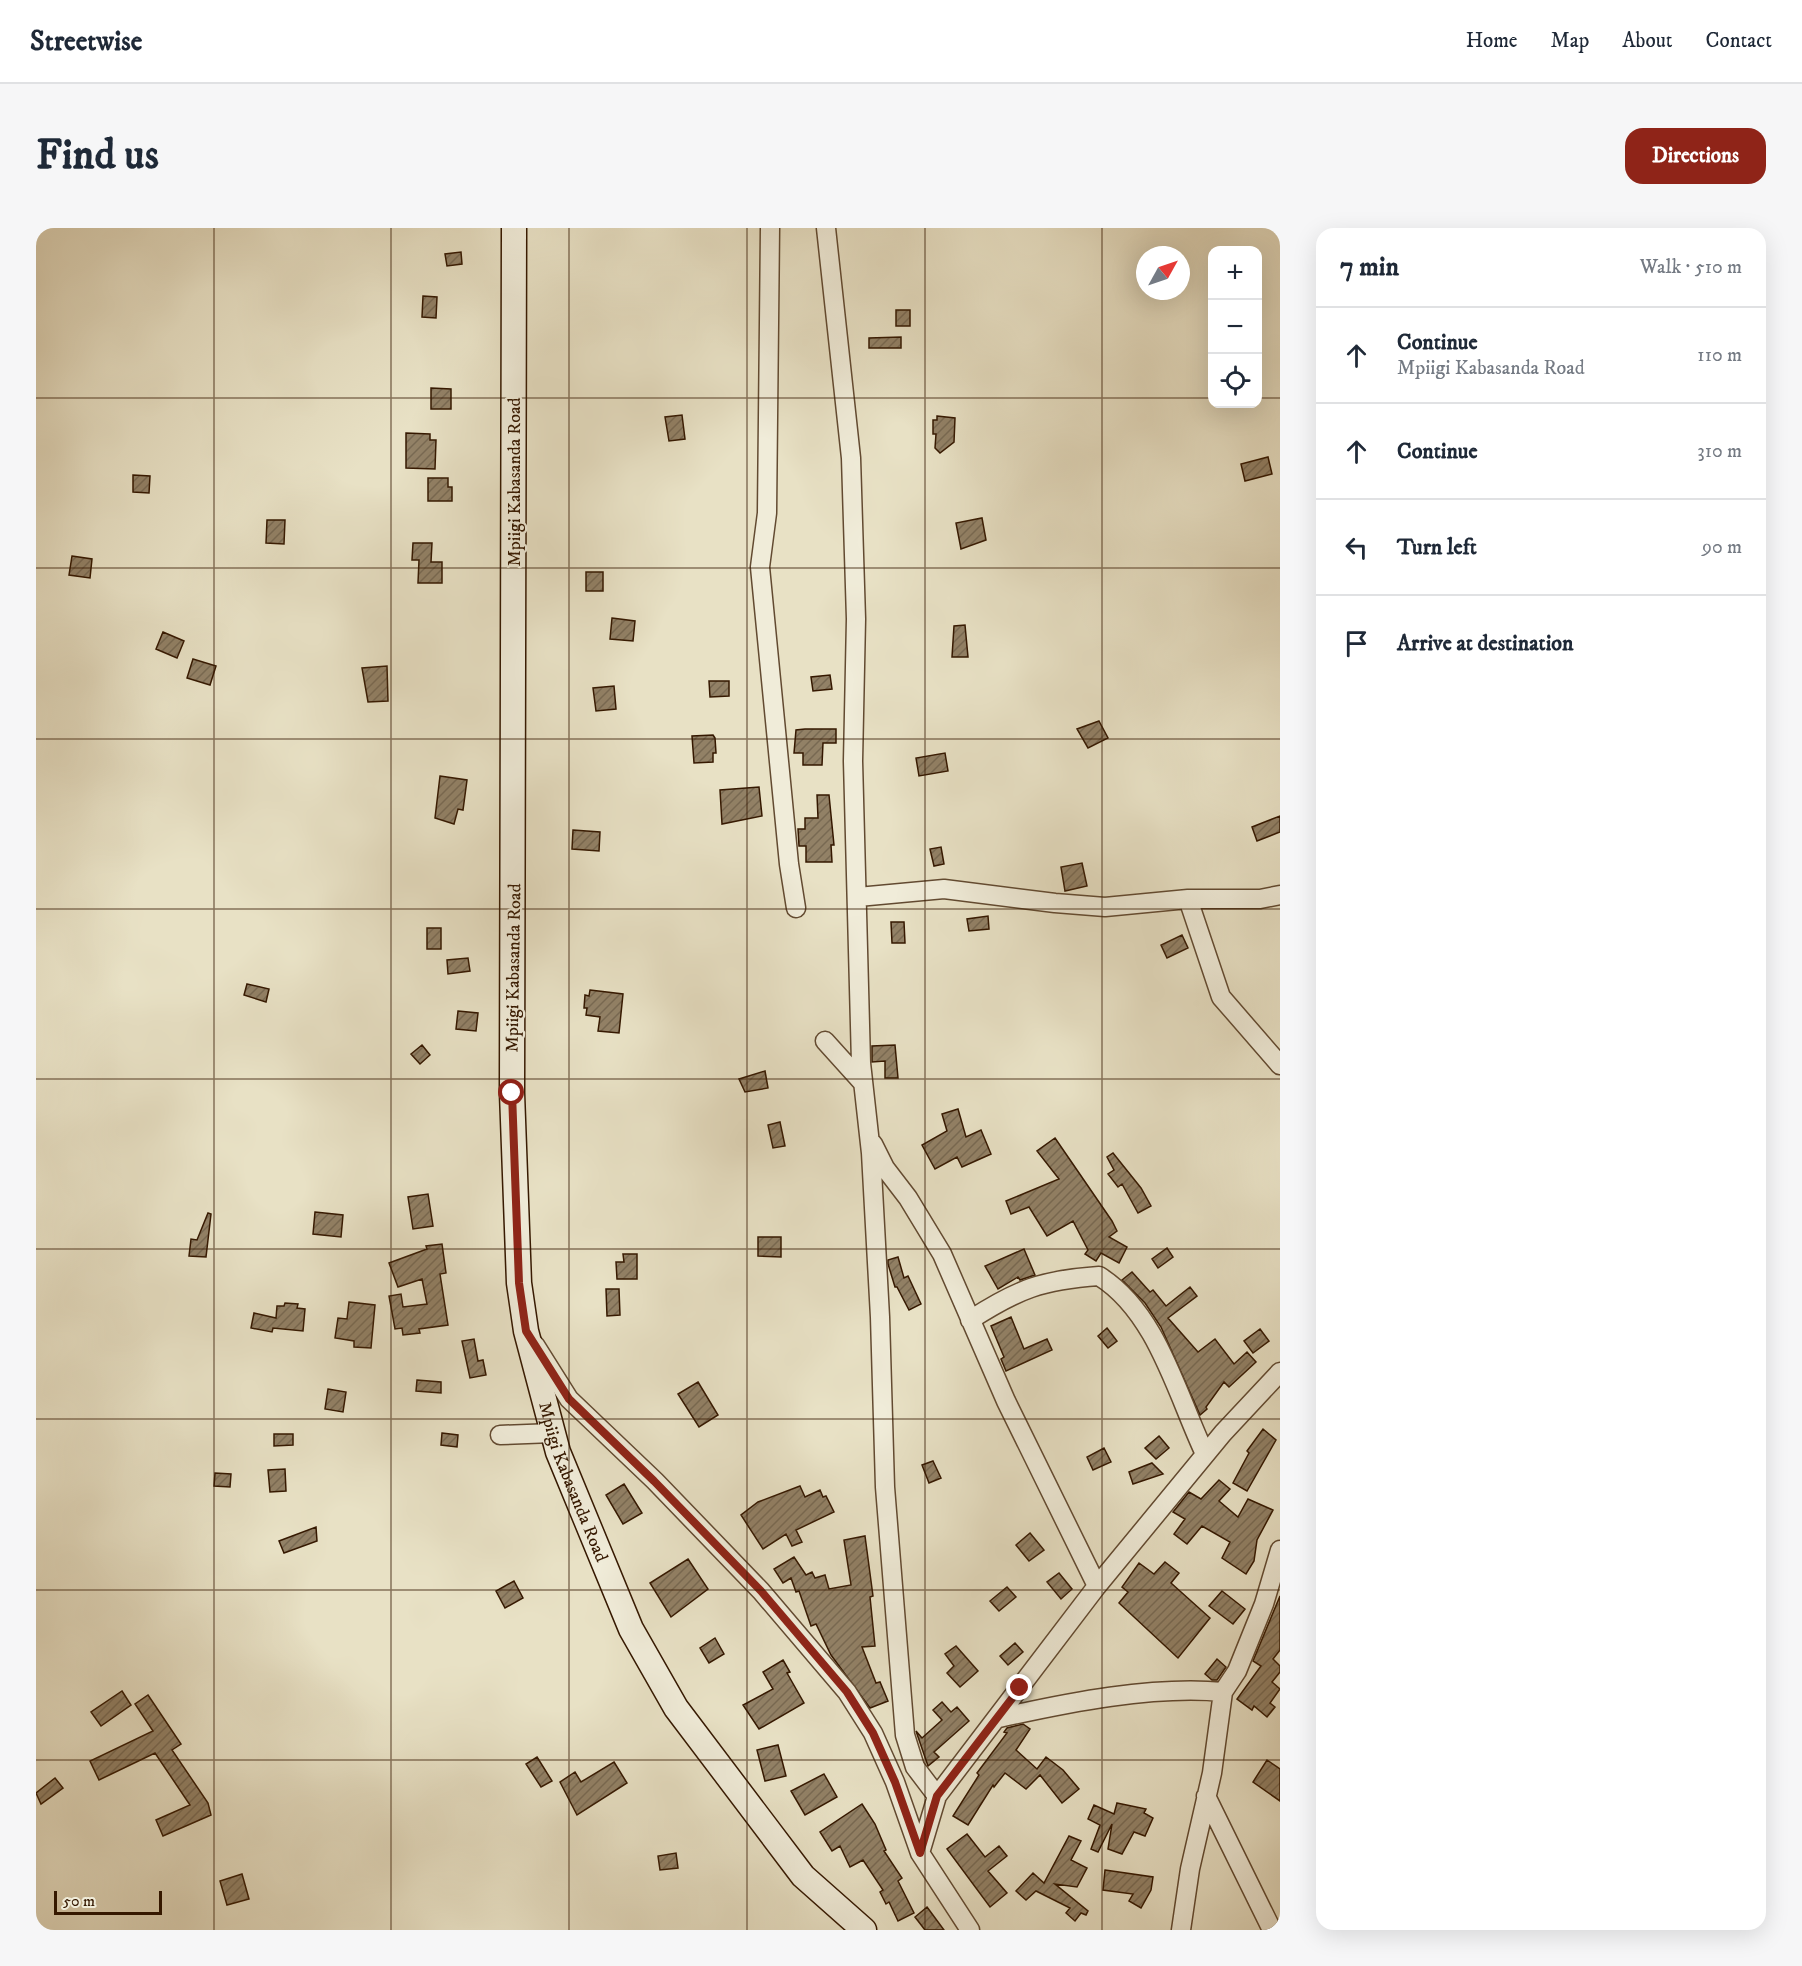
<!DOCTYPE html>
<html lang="en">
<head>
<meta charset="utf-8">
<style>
  :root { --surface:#fff; --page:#f6f6f7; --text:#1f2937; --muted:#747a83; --line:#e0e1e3; --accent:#8f2418 }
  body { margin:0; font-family:"IM FELL DW Pica",serif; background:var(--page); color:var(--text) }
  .controls { position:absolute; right:18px; top:18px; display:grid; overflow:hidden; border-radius:12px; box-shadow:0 6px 24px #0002 }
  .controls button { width:54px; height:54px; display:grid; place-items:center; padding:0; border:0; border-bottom:2px solid var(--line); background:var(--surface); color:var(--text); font:30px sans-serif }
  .compass { position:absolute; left:1100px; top:18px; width:54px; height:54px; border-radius:50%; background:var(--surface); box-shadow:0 6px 24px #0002; rotate:50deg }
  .scale { position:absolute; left:18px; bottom:15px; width:108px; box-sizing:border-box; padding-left:6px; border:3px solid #351800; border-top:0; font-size:16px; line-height:21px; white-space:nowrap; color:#351800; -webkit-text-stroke:4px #f0ecd9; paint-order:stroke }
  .stop { position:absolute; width:18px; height:18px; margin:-14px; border:4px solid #8f2418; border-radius:50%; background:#fff }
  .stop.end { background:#8f2418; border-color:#fff; box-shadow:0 2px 6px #0008 }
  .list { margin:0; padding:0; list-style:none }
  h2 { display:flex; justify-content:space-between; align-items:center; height:78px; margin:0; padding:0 24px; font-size:26px }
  h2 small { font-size:20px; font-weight:400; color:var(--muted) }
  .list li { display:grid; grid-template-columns:39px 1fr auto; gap:18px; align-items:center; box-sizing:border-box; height:96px; padding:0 24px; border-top:2px solid var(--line) }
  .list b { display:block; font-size:22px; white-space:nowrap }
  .list p { margin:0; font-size:20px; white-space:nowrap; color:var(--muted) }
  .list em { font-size:20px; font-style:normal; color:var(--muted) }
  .icon { flex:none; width:33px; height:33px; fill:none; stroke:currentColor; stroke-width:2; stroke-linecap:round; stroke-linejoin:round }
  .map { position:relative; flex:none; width:1244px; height:1702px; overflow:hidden; border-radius:18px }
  header { display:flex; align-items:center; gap:36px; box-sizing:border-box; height:84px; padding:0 30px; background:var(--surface); border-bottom:2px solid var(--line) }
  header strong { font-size:28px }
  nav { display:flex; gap:33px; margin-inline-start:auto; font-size:21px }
  .intro { display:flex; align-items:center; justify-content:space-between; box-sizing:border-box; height:144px; padding:0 36px }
  h1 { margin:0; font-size:42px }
  .button { padding:15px 27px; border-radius:18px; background:var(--accent); color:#fff; font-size:21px; font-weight:700 }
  main { display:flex; gap:36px; padding:0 36px }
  aside { flex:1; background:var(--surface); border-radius:18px; box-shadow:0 6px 24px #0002 }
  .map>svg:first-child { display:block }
</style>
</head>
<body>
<header>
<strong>Streetwise</strong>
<nav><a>Home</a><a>Map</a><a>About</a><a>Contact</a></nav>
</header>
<div class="intro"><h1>Find us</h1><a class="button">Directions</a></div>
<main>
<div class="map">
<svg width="1244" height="1702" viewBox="0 0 1244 1702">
  <defs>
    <pattern id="building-hatch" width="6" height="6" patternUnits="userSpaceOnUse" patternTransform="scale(1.5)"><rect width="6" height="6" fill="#928166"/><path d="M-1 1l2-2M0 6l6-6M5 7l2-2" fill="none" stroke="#786952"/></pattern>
  </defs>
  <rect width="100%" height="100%" fill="#e8e1c5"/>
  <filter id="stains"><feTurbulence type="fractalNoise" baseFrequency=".00333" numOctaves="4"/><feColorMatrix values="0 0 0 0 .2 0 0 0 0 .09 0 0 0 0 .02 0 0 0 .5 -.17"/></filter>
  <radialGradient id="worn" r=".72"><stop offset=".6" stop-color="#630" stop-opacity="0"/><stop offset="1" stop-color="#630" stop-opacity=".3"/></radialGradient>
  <path fill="url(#building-hatch)" stroke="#351800" stroke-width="1.5" d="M425,24L426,36L411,38L409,26Z
    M387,68L401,69L400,90L386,89Z
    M860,82H874V98H860Z
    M865,109V120H833V110Z
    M395,160L415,161V181H395Z
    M646,187L649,211L633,213L629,189Z
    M901,188L919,190L918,214L904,225L899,220L900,206H897V192H901Z
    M370,205L394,206V212H400L399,241L370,240Z
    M1232,229L1236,246L1209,253L1205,236Z
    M97,247L114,248L113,265L97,264Z
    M392,250H412V259H416V273H392Z
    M946,290L950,312L925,321L920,295Z
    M231,292H249L248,316L230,315Z
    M377,315H396L395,334H406V355H382L383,332H376Z
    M36,328L56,331L54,350L33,347Z
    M550,344H567V363H550Z
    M576,390L599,393L597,413L574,411Z
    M929,397L932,429H916L918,398Z
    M127,404L148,413L141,430L120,421Z
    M157,431L180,438L174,457L151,450Z
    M351,438L352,473L332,474L326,440Z
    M794,447L796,461L777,463L775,449Z
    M673,453H693V468L674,469Z
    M578,458L580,481L560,483L557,460Z
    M1063,493L1072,510L1052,520L1041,501Z
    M769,501H800V515H787L786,537H767V525H758L760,502Z
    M677,507L679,510L680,525H677V534L658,535L656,508Z
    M909,525L912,543L883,548L880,530Z
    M404,548L431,552L427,582L422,581L418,596L399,590Z
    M723,559L726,588L686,596L684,562Z
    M781,567H793L798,617H795L796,634H770V618H763L762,601H769V590H782Z
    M1244,588V604L1221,613L1216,599Z
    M537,602L564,604L563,623L536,621Z
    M905,619L908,636L898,638L894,621Z
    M1046,635L1051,658L1029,663L1025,639Z
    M952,688L953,701L933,703L931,691Z
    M855,694H868L869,715H856Z
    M391,700H405V721H391Z
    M1146,707L1152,720L1131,730L1125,717Z
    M432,730L434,743L412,746L411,732Z
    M211,756L233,761L230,774L208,767Z
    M554,762L587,766L583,805L562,803L564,789L550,787L551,780H548L549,767L553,768Z
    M422,783L442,785L440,803L420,801Z
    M386,817L394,827L384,836L375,826Z
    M859,817L862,850H849V833L836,834V818Z
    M729,843L732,860L709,864L703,851Z
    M922,881L930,909L945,902L955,926L926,939L921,929L899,941L886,917L911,903L906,886Z
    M744,894L749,918L737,920L732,897Z
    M1019,910L1076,993L1081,1003L1073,1009L1091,1019L1083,1035L1065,1025L1060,1033L1049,1026L1052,1022L1037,993L1011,1008L993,979L975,986L970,973L1023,951L1001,923Z
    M1077,925L1105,960L1115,978L1102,985L1086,956L1082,959L1072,946L1078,942L1071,929Z
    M392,966L397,998L377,1001L372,969Z
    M279,984L307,987L305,1009L277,1006Z
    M172,985L175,986L170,1029L153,1028L155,1011L161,1012Z
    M722,1009H745V1029L722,1028Z
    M406,1016L410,1045L404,1046L412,1097L383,1101L384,1105L367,1107L366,1100L359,1101L353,1068L365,1066L367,1079L391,1076L386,1051L362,1059L353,1035L391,1021L390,1018Z
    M1131,1020L1137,1029L1122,1040L1116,1031Z
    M988,1021L999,1047L984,1052L982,1049L962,1061L949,1038Z
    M587,1026H601V1051H581L580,1034H588Z
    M862,1029L868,1050L872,1048L885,1076L873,1082L861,1059H859L852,1036V1032Z
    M1096,1044L1114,1064L1117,1062L1130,1078L1154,1059L1161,1068L1132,1090L1162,1124L1179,1111L1198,1136L1211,1124L1220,1134L1193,1159L1188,1154L1170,1179L1171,1181L1164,1187L1125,1099L1109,1075L1086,1052Z
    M570,1061H583L584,1087L571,1088Z
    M313,1074L339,1077L335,1120L318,1119V1113L299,1110L302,1090L311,1091Z
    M249,1075L262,1076L261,1080L269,1081L267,1103L237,1100L236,1104L215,1100L218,1085L240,1090L241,1078H248Z
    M975,1089L988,1121L1011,1111L1016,1122L970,1143L965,1131L968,1129L955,1098Z
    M1071,1100L1081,1113L1072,1120L1062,1108Z
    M1224,1101L1233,1113L1217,1125L1208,1113Z
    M438,1111L442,1133L447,1132L450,1147L434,1150L426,1113Z
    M381,1152L405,1154V1165L380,1163Z
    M662,1154L682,1187L663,1199L642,1166Z
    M292,1161L310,1164L307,1184L289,1181Z
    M1227,1201L1240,1212L1211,1263L1197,1255L1213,1225L1211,1223Z
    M406,1205L422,1207L421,1219L405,1217Z
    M238,1206H257V1217L238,1218Z
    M1123,1208L1133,1220L1120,1231L1109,1220Z
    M1068,1220L1075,1234L1057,1242L1051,1229Z
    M897,1233L905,1250L893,1255L886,1237Z
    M1116,1235L1127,1246L1097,1256L1093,1244Z
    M249,1241L250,1263L234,1264L232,1242Z
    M179,1245L195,1246L194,1259L178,1258Z
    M1183,1252L1194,1261L1183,1273L1202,1289L1212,1271L1237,1282L1221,1312L1218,1333L1210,1346L1186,1330L1194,1314L1166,1298L1151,1316L1138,1306L1149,1291L1137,1284L1153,1264L1165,1271Z
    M588,1256L606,1285L587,1296L570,1267Z
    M764,1258L769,1269L784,1262L787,1269L790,1268L798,1284L760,1302L766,1314L756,1318L750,1306L727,1321L705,1287L722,1274Z
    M280,1299L281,1313L248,1325L243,1313Z
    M994,1305L1008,1322L993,1333L980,1317Z
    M829,1308L837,1368L834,1369L839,1418L826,1419L840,1455L844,1454L852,1473L834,1480L795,1427L780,1396L775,1398L763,1363L760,1364L755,1350L747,1355L738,1341L758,1329L770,1347L776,1344L779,1350L789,1347L793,1361L815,1357L808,1312Z
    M652,1331L672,1361L635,1389L614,1355Z
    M1129,1334L1143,1345L1135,1355L1174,1390L1142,1430L1083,1375L1092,1364L1086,1359L1103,1335L1118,1346Z
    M1023,1345L1036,1361L1025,1371L1011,1354Z
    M478,1353L487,1370L469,1380L460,1363Z
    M971,1359L980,1369L963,1383L954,1373Z
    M1186,1363L1209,1381L1197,1396L1173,1378Z
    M1244,1368V1422L1237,1431L1244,1438V1444L1236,1454L1244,1461L1234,1475L1239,1479L1231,1489L1218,1478L1216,1482L1201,1471L1225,1438L1217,1433Z
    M679,1410L688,1426L673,1435L664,1420Z
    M979,1415L987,1424L972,1437L964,1428Z
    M920,1418L942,1443L924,1459L911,1445L918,1438L909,1426Z
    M1181,1431L1190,1439L1181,1452H1176L1169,1446Z
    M747,1432L754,1444L751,1445L768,1475L723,1501L707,1477L737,1461L727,1444Z
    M86,1463L95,1477L65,1498L55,1484Z
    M112,1467L145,1516L136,1522L172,1575L175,1587L127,1608L120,1592L154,1577L119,1525L63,1552L54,1533L117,1503L99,1476Z
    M906,1474L915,1484L921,1479L933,1493L898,1524L903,1529L892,1538L880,1503L886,1510L906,1492L897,1482Z
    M987,1496L994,1501L980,1522L1001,1541L1010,1529L1027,1542L1043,1561L1026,1575L1004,1547L990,1561L969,1545L958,1559L957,1557L932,1597L917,1588L943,1547L941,1545L971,1505L968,1504L971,1500Z
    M742,1517L750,1548L729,1553L721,1522Z
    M501,1529L516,1553L505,1559L490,1536Z
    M1231,1532L1244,1541V1573L1217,1554Z
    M578,1534L591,1555L541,1587L524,1554L539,1544L545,1554Z
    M788,1546L801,1569L769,1587L755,1563Z
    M19,1550L27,1560L5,1576L0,1565Z
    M1081,1575L1110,1581L1108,1585L1117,1590L1109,1608L1098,1604L1086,1626L1072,1621L1076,1596L1062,1624L1055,1621L1064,1597L1052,1591L1058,1577L1078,1586Z
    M826,1576L839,1596L850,1622L848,1623L866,1650L862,1653L878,1685L862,1693L853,1674L850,1676L844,1664L847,1662L827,1632L814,1639L804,1618L796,1623L784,1604Z
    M931,1606L949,1629L963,1618L971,1628L952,1643L971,1665L954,1679L911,1621Z
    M1033,1608L1045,1613L1035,1632L1051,1640L1041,1659L1019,1656L1052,1683L1050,1687L1045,1685L1039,1693L1030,1685L1034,1680L1000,1663L990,1672L980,1663L997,1645L1008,1655Z
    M640,1625L642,1640L624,1642L622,1628Z
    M1069,1642L1117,1649L1115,1662L1105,1680L1093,1673L1097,1666L1067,1662Z
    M206,1646L213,1671L191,1677L184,1653Z
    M891,1679L908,1702H889L879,1689Z"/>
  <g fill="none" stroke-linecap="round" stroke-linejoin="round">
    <defs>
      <path id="street" d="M734,0L731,285L724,339L753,636L760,680
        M790,0L815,230L820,391L817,533L825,835L835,925L844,1089L849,1259L869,1507L879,1539L901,1568
        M822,669L908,661L1019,675L1069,679L1152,671H1224L1244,667
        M1152,671L1185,769L1244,837
        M789,813L826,854
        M837,916L849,940L872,970L906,1026L970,1173L1061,1358
        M934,1092C982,1061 1006,1052 1063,1048C1121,1084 1141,1167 1169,1226
        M499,1117L533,1171L619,1253L725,1363L811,1464L837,1505L859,1554L884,1625L934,1702
        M464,1207L517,1205
        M963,1490C1030,1475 1119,1457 1187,1464
        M1170,1568L1236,1702
        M884,1625L901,1568L1061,1358L1187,1205L1244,1144
        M1145,1702L1154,1641L1176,1545L1187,1464L1201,1443L1228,1376L1244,1322"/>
      <g id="secondary">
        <path id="s1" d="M478,0L476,865L483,1055L490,1103L522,1224L595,1401L640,1480L767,1648L828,1702"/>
      </g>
    </defs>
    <use href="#street" stroke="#624a31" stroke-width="21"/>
    <use href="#secondary" stroke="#351800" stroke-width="27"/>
    <use href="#street" stroke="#f0ecd9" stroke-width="18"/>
    <use href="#secondary" stroke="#f0ecd9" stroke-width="24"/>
  </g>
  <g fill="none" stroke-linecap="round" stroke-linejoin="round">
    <path stroke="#8f2418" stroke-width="8" d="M476,865L483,1055L490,1103L533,1171L618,1253L725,1363L811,1464L837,1505L859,1554L884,1625L901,1568L984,1460"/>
  </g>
  <path fill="none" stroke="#351800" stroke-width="1.5" stroke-opacity="0.55" d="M178,0V1702M355,0V1702M533,0V1702M711,0V1702M889,0V1702M1066,0V1702M0,170H1176M1222,170H1244M0,340H1244M0,511H1244M0,681H1244M0,851H1244M0,1021H1244M0,1191H1244M0,1362H1244M0,1532H1244"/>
  <g text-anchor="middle" stroke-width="4.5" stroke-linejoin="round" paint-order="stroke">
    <g font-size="18" fill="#351800" stroke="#f0ecd9">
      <text transform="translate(478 254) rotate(-90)" y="6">Mpiigi Kabasanda Road</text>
      <text transform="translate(477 740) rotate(-89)" y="6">Mpiigi Kabasanda Road</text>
      <text dy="6" stroke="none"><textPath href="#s1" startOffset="1262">Mpiigi Kabasanda Road</textPath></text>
    </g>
  </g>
  <rect width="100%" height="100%" filter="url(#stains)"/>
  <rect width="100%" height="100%" fill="url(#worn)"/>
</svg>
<div class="controls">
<button>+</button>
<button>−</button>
<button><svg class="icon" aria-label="locate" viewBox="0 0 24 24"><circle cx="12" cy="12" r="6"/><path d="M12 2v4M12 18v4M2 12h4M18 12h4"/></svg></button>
</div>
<svg class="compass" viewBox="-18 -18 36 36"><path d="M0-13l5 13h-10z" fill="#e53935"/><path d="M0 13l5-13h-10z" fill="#747a83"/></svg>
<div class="scale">50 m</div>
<div class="stop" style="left:476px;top:865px"></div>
<div class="stop end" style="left:984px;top:1460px"></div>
</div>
<aside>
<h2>7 min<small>Walk · 510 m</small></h2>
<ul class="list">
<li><svg class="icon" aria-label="ahead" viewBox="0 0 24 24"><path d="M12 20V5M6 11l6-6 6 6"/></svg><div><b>Continue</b><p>Mpiigi Kabasanda Road</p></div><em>110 m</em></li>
<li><svg class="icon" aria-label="ahead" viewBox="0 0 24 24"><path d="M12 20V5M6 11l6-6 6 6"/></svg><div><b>Continue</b></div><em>310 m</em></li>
<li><svg class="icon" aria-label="left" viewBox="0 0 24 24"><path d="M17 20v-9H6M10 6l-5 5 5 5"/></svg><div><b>Turn left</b></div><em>90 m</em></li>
<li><svg class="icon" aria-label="arrive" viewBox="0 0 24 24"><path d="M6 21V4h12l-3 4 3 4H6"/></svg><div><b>Arrive at destination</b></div></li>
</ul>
</aside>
</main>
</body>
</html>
